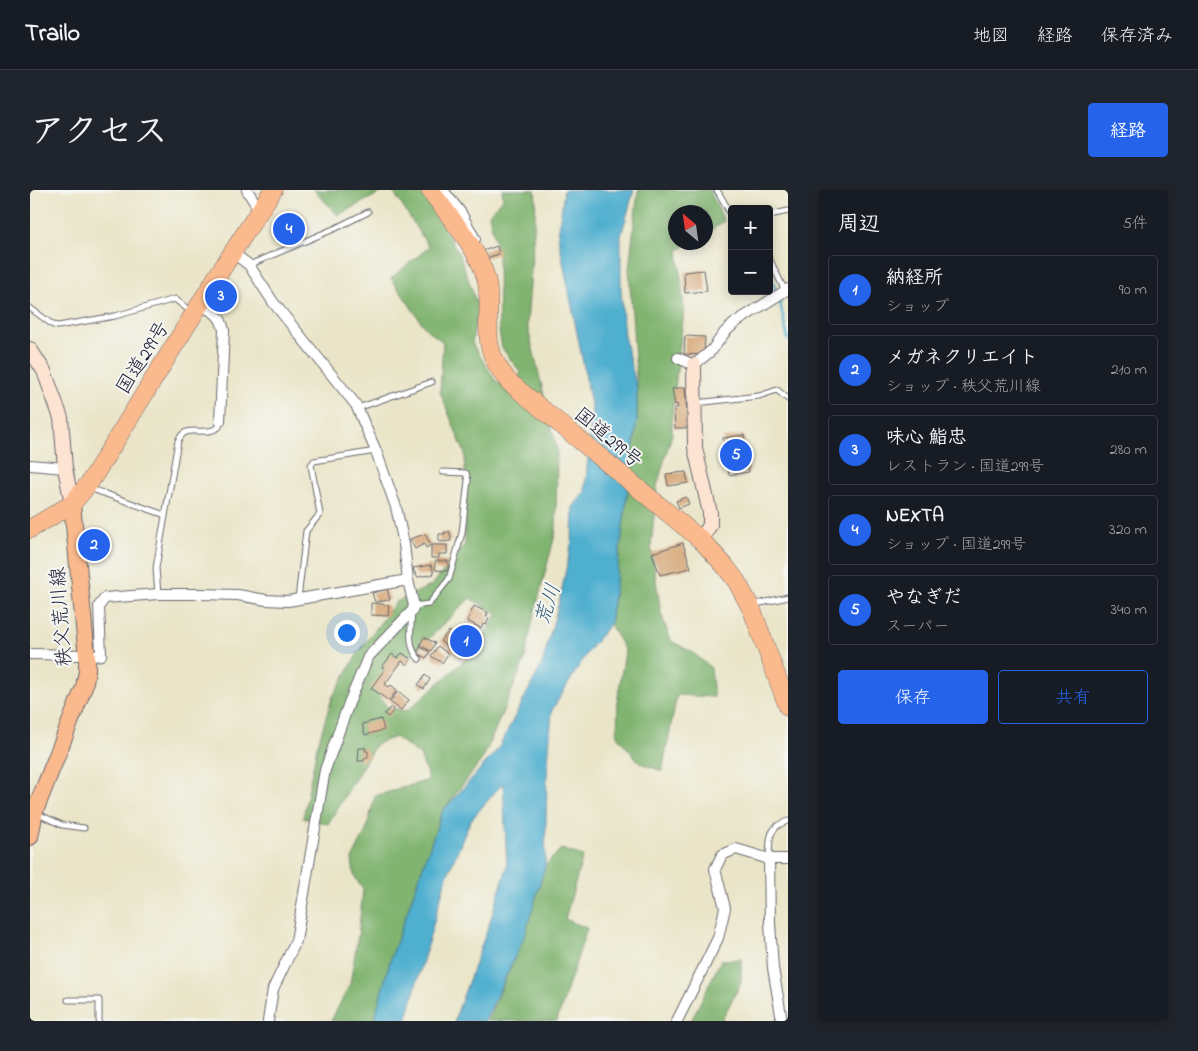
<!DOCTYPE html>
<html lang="ja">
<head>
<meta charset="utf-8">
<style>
  :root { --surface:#171b24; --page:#20242c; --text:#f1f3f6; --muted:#9ea1a6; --line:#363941; --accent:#2563eb }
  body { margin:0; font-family:"Indie Flower","Klee One",sans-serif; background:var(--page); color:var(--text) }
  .controls { position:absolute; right:15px; top:15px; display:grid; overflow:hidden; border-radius:5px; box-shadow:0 2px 12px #0003 }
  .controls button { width:45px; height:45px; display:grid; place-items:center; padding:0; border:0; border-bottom:1px solid var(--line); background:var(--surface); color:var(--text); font:25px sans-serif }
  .compass { position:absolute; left:638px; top:15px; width:45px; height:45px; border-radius:50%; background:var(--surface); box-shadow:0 2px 12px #0003; rotate:331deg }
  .you { position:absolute; left:316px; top:442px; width:18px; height:18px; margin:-12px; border:4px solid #fff; border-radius:50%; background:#1a73e8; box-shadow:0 0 0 8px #1a73e833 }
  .badge { display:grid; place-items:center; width:32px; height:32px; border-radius:50%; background:var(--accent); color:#fff; font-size:16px; font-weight:700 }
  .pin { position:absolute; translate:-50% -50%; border:2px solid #fff; box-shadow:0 1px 5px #0006 }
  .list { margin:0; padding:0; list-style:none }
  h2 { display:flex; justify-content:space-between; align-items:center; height:65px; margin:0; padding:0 20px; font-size:21px }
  h2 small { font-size:16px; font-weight:400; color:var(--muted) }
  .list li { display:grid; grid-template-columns:32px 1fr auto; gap:15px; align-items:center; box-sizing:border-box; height:70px; margin:0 10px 10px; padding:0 10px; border:1px solid var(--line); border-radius:5px }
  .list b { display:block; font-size:19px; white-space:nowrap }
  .list p { margin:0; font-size:16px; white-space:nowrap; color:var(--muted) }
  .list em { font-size:16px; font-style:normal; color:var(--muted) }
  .actions { display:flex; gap:10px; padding:15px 20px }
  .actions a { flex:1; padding:11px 0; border:1px solid var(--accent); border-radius:5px; text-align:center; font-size:18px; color:var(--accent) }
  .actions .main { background:var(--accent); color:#fff }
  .map { position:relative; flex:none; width:758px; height:831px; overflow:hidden; border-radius:5px }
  header { display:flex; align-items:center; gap:30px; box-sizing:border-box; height:70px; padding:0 25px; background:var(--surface); border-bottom:1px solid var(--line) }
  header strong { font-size:24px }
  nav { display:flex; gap:28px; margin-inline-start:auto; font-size:18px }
  .intro { display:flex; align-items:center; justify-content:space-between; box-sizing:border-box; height:120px; padding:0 30px }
  h1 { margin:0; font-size:35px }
  .button { padding:12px 22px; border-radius:5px; background:var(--accent); color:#fff; font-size:18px; font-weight:700 }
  main { display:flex; gap:30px; padding:0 30px }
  aside { flex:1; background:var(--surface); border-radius:5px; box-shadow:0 2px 12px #0003 }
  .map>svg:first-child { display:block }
</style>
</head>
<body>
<header>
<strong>Trailo</strong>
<nav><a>地図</a><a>経路</a><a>保存済み</a></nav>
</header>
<div class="intro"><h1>アクセス</h1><a class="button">経路</a></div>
<main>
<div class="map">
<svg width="758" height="831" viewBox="0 0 758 831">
  <rect width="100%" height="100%" fill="#f6f6f2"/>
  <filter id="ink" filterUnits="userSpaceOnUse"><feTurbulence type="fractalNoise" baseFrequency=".02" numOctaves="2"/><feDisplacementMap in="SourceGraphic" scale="10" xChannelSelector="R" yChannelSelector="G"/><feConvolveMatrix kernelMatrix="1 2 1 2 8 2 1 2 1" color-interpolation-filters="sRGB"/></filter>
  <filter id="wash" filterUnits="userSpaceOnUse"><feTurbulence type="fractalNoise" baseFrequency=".0096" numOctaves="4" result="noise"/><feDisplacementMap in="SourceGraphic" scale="20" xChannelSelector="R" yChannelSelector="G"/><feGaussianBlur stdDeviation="1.12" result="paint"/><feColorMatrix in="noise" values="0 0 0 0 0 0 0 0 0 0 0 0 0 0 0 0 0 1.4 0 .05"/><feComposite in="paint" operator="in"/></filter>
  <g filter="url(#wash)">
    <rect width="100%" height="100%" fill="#eae5c8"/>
    <path fill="#80b46f" stroke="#516b55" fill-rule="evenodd" d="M284,0H356L308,25Z
      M362,0H392L430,66L448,117L442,153L465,190L477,198L491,183L472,158L469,141L468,65L459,24L473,9L472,0H505L506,12L497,134L527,260L526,341L503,429L494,472L453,568L412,622L360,771L344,831H301L320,794L328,746L333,700L324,685L322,669L336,641L345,606L399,590L390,565L365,547L346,554L298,634L273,628L287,557L302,508L328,463L366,412L402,395L435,354V264L410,202L413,152L396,139L361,88L399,57ZM440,408L467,424L446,460L377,521L357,517L346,500L371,464L379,468Z
      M608,0H679L694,31L676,44V22H646V52L661,53L648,60L654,120L642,225V244L627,296L621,357L631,424L641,451L662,462L681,478L684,507L647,505L632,581L610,573L587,546L588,506L595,461L580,434L607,231V199L599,79Z
      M531,659L553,666L535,729L557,738L527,831H457L484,769L515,676Z
      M711,769V793L691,831H661L691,770Z"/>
    <path fill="#50afcf" stroke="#396885" d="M534,0H604L591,46V98L594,146L607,199V231L580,434L559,460L522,520L517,587L515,676L495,745L455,831H424L459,735L477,677L473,593L440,631L416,689L376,831H344L360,771L412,622L468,559L512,474L530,408L542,350L543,317L555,302L562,219L528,46Z"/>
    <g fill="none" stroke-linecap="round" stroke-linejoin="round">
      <path stroke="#50afcf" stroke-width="2.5" d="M682,0L702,33
        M739,82L747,103
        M749,108L758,150"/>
    </g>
    <g id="blocks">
      <path fill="#d3a06d" d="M467,56L469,64L456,68L453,61Z
        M674,80L677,101L655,103L654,82Z
        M655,146L675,147L674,165L654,164Z
        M655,197L658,238H645L644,218H648L647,214L645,215L642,199Z
        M714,245L719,282L699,285L693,248Z
        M656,282L658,293L638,296L636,284Z
        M656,307L659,314L649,318L646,311Z
        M414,342H420L421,351L409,352V344H415Z
        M395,344L401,355L396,358L394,354L385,359L380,349Z
        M653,353L661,378L630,385L622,363Z
        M401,355H417V364H409V368H401Z
        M405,371H418V381L405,380Z
        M401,375L404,384L387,387L386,383L385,384L383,378Z
        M357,399L360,410L345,412L342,403Z
        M341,413L359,415L358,426L341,425Z
        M444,416L458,423L456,427L459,428L456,435L453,434L451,438L437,431Z
        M419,441L423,443L420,448L422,449L417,457L410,451Z
        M432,444L443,453L430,468L418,459L428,446L429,447Z
        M394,447L405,453L401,461L390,455Z
        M408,456L418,464L412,473L401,466Z
        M390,457L400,462L396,468L387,463Z
        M372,463L381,469L377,475L372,471L355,494L359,497L361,495L367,500L359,511L341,498L355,479L352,477L362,464L367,468Z
        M395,485L400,489L394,499L388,495Z
        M368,501L379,510L371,520L360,512Z
        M361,517L364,520L358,527L354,524Z
        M351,529L354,540L335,545L332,534Z
        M329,558H336L335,561H338V568L335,567L334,571H328Z"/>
    </g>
  </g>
  <g filter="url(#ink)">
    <use href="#blocks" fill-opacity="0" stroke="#68666c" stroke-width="1"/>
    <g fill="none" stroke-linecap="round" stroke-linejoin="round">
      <defs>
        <path id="lane" d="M687,0L702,26
          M740,25L758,21
          M739,68L755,101
          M219,75L306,38L338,22
          M0,118L23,135L28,136L85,126L145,109L161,122
          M666,213L729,206L747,200L758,209
          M328,218L402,192
          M59,298L135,325
          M128,404L126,378L148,251C156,232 174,248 189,237L190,231
          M268,409L276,341L290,324L281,275L284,271L346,261
          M722,415L758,407
          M384,416L399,414L419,389L423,375L432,343L438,290L436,283L413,282
          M382,422C381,438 377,457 389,469
          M8,624L32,635L54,638
          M739,669C740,650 737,637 758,631
          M38,810H69V831"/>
        <path id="street" d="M217,0L230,21
          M413,0L431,23L445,49
          M202,62L219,75L243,112L326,215L346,261L366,317L374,354L378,390L384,416L382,421L338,467L319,513L295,580L292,597L266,751L243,799L238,831
          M170,115C184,122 190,124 194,140L190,231
          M648,168L664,175L682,160L695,142L706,132L758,99
          M0,275L35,278
          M0,464L51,465L57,467L71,465L69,416L75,408L128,404H171L208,405L236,410L258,411L378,390
          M739,669L740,733L743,778L752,831
          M647,831L688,748L695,718L685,679L692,665L706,659L739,669H758"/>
        <path id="secondary" d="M0,159L14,181L31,228L35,278L42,314
          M664,175L665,258L680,323V335L671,350"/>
        <path id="primary" d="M0,647L5,621L54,497L57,481V467L42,314"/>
        <path id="highway" d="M400,0C419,27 447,56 456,88C462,110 455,134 460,157C463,170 470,181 478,191L671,350L695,376L707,392L722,420L758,517
          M0,339L42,314L60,292L186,88L243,0"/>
      </defs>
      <use href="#lane" stroke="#68666c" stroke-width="7"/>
      <use href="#street" stroke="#68666c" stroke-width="12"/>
      <use href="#secondary" stroke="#68666c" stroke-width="16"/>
      <use href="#primary" stroke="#68666c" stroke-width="18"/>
      <use href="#highway" stroke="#68666c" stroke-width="19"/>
      <use href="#lane" stroke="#fff" stroke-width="5"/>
      <use href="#street" stroke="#fff" stroke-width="10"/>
      <use href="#secondary" stroke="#fde3d1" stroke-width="14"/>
      <use href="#primary" stroke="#fbba8d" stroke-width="16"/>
      <use href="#highway" stroke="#fbba8d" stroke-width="18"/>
    </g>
  </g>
  <g text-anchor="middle" stroke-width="4" stroke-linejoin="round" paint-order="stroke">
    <g font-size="20" fill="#22223b" stroke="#f6f6f2">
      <text transform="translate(112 167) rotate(-58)" y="7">国道299号</text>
      <text transform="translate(579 247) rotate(40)" y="7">国道299号</text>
      <text transform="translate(30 427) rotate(-94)" y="7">秩父荒川線</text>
    </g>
    <g font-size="21" font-style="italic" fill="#345a76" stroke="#f6f6f2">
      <text transform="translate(517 414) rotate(-72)" y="7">荒川</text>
    </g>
  </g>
</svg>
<div class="controls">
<button>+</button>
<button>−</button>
</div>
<svg class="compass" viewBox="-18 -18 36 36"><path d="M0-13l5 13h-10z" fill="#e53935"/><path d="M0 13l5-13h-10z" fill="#9ea1a6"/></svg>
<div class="you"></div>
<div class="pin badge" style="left:436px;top:451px">1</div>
<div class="pin badge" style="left:64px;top:355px">2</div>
<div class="pin badge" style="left:191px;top:106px">3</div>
<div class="pin badge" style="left:259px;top:39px">4</div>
<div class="pin badge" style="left:706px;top:265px">5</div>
</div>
<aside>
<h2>周辺<small>5件</small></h2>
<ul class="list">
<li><span class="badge">1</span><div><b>納経所</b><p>ショップ</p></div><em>90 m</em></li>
<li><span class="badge">2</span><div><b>メガネクリエイト</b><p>ショップ · 秩父荒川線</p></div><em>210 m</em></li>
<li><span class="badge">3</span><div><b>味心 鮨忠</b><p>レストラン · 国道299号</p></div><em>280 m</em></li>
<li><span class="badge">4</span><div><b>NEXTA</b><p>ショップ · 国道299号</p></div><em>320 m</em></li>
<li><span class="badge">5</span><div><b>やなぎだ</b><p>スーパー</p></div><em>340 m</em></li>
</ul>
<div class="actions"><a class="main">保存</a><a>共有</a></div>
</aside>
</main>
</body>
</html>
